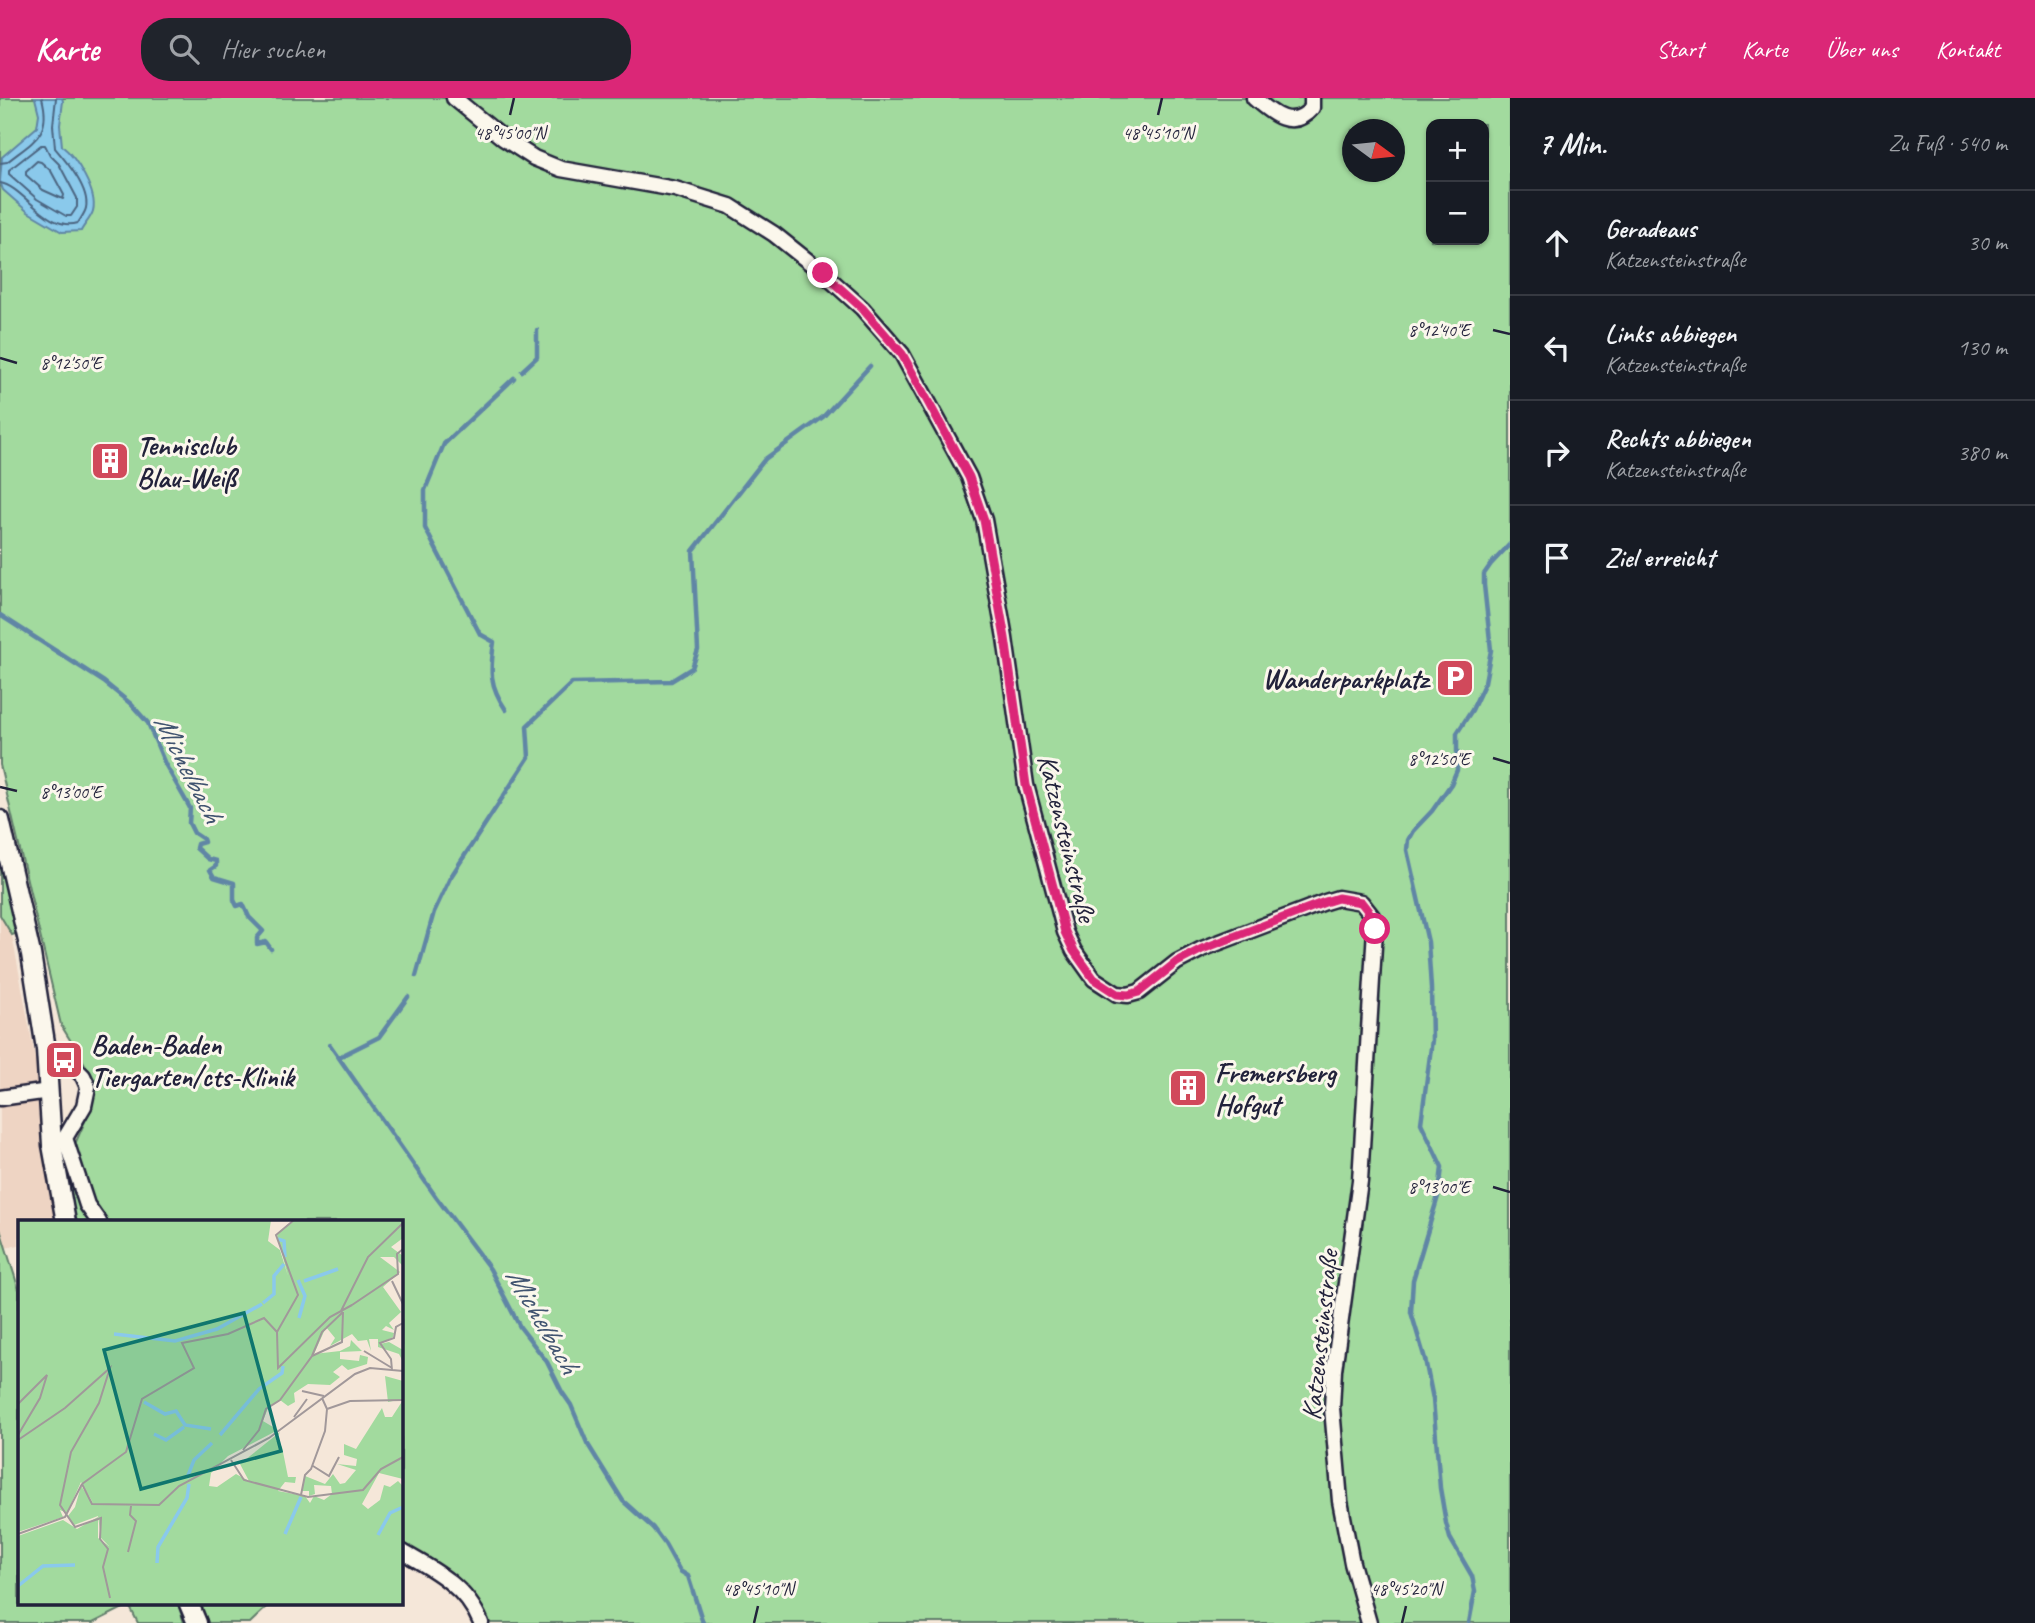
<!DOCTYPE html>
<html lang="de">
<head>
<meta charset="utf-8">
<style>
  :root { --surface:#171b24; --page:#20242c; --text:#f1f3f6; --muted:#9ea1a6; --line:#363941; --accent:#db2777 }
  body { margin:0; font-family:Caveat,sans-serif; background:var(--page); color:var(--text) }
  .controls { position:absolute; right:21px; top:21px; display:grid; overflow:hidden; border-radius:14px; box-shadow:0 2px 5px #0004 }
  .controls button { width:63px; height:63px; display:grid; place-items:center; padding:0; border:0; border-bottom:2px solid var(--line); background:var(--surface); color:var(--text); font:35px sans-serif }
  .compass { position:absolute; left:1342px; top:21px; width:63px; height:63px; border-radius:50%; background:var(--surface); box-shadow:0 2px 5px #0004; rotate:105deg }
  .stop { position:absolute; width:21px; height:21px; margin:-16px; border:5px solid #db2777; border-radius:50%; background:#fff }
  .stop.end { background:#db2777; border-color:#fff; box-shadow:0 2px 7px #0008 }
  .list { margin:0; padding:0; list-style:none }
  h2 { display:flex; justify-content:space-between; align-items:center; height:91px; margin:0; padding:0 28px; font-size:30px }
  h2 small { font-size:23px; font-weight:400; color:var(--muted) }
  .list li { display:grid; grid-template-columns:46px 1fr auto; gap:21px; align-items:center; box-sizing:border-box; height:105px; padding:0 28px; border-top:2px solid var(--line) }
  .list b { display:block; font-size:26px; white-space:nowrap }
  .list p { margin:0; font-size:23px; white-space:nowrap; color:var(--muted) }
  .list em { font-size:23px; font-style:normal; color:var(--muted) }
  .icon { flex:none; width:38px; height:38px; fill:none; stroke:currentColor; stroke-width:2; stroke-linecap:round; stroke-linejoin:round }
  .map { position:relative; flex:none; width:1510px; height:1525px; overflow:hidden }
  header { display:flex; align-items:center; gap:42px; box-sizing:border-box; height:98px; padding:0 35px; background:var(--accent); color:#fff }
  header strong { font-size:33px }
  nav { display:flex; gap:38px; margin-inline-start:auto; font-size:24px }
  .search { width:490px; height:63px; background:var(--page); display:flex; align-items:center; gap:18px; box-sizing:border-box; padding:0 24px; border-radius:28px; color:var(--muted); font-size:26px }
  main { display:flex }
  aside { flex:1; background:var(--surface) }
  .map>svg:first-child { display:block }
</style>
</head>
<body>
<header>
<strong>Karte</strong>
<div class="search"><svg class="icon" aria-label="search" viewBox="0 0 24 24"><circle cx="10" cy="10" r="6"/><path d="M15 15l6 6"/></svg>Hier suchen</div>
<nav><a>Start</a><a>Karte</a><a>Über uns</a><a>Kontakt</a></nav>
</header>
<main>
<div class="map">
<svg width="1510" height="1525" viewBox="0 0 1510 1525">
  <rect width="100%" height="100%" fill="#f5e7d9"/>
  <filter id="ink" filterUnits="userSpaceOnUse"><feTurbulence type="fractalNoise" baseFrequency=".0143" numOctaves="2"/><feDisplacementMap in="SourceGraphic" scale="14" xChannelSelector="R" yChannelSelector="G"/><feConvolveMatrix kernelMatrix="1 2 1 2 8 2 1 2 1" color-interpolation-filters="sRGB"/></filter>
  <g filter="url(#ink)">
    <path fill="#eed4c3" d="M0,817L12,837L66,1124H19V1147L5,1150L0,1131Z"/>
    <path fill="#a2da9e" stroke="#627e6c" stroke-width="2" fill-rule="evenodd" d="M0,0H1510V1525H480L476,1513L401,1453V1124H77L65,1090L84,1076L75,1046L93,1005L94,981L61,927L0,667ZM1431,26H1484V142H1431ZM1352,32H1394V74H1352Z
      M0,741L27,832L12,837L0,817Z
      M0,1131L19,1192V1506H178L184,1525H138L129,1507L93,1525H0Z
      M201,1506H270L250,1525H208Z"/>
    <path fill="#8ac9eb" stroke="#6086a5" stroke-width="2" d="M35,0H62L63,3L60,27L62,48C76,59 98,95 93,113C91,120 84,127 81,133L62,134L28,114L3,92L0,83L2,59L37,29L39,16Z"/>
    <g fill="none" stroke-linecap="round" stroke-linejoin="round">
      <path stroke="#4c6581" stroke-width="2" d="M41,47H45L50,57L59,66L77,100V109L71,118H66L37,101L9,76V72Z
        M37,63L41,64L51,73L64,97L63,101L43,92L26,77V73Z
        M0,65L7,64C33,43 52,37 42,0
        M0,85C23,88 47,135 78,125C81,120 85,115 86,110C90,91 66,63 55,50L53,27L56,0"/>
      <path stroke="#6086a5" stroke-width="4.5" d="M522,273L537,259V232
        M0,517L104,584L131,606L148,625L165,666L190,710L189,725L194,735L203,741L204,744L197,746L196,750L208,761L216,763V768L210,772L214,779L234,785V802L237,808L243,806L249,819L263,833L257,840V846L266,844L271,851
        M506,612C489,587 490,573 494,544L480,536L425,430V392L444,346L514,280
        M416,878L434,814L450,780L529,659L527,628L572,585L671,583L692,570L698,552L693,453L765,361L823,319L870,268
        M330,947L436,1099L490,1171L520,1229L547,1264L562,1294L571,1307L587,1345L623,1403L653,1430L665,1446L680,1473L688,1478L703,1525
        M339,959L379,939L408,899
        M1469,1525L1475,1493L1472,1478L1450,1440L1446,1425L1440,1390L1433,1301L1425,1261L1411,1214L1413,1182L1439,1095L1442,1069L1421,1025L1432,942L1431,890L1428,844L1407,752L1408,742L1413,733L1432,713L1451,686L1457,672V635L1472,612L1485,584L1491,552L1484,487V476L1491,466L1510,446"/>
      <defs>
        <path id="minor" d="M454,0L503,40L534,60L561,71L675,91L730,108L774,136L823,175L862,210L902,256L969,379L984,422L1005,540L1026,687L1065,834L1074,853L1094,881L1117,896L1128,897L1139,894L1177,864L1202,851L1325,804L1338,800L1361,804L1372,818L1375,831L1360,1083L1334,1272L1332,1310L1340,1403L1352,1465L1369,1525
          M1254,0C1272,16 1292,33 1312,10V0
          M47,970H75L83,978L88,989L84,1008L65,1040L52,1047
          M0,1000L49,993
          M65,1040L87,1107L99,1124
          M401,1453C433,1471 467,1489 481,1525"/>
        <path id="major" d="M0,722L31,856L46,951L52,1047L66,1124
          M189,1506L197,1525"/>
      </defs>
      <use href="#minor" stroke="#22223b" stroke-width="19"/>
      <use href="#major" stroke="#22223b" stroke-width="23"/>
      <use href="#minor" stroke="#fbf7ec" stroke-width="14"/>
      <use href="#major" stroke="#fbf7ec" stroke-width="18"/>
    </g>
  </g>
  <g fill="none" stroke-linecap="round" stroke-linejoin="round" filter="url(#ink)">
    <path stroke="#db2777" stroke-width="9" d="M823,175L862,210L902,256L969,379L984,422L1005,540L1026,687L1065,834L1074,853L1094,881L1117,896L1128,897L1139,894L1177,864L1202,851L1325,804L1338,800L1361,804L1372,818L1375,831"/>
  </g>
  <path fill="none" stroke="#22223b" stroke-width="2.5" d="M510,17L514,0M1158,17L1162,0M1493,232L1510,236M0,260L17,265M1493,660L1510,665M0,689L17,693M1493,1089L1510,1094M754,1525L758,1508M1402,1525L1406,1508"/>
  <defs>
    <symbol id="building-square" viewBox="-11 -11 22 22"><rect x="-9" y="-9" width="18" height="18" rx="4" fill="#d1495b" stroke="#fbf7ec"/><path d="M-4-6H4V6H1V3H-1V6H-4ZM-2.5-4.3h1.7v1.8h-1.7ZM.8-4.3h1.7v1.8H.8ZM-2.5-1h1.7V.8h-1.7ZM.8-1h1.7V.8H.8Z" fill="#fff"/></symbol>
    <symbol id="parking-square" viewBox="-11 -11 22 22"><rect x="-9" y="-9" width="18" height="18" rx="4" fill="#d1495b" stroke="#fbf7ec"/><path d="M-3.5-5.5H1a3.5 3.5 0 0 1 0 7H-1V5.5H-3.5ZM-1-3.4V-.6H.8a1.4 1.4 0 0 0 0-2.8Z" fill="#fff"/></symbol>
    <symbol id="bus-square" viewBox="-11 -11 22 22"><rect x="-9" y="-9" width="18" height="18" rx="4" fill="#d1495b" stroke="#fbf7ec"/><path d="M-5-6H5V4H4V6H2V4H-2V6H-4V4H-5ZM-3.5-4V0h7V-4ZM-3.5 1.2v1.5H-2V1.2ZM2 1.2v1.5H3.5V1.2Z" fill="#fff"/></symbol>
  </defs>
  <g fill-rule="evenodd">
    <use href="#building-square" x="88" y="341" width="44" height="44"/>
    <use href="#parking-square" x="1433" y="558" width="44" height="44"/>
    <use href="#bus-square" x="42" y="940" width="44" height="44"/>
    <use href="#building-square" x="1166" y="968" width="44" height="44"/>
  </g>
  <g text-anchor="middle" stroke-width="6" stroke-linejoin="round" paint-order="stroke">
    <g font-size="28" font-weight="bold" fill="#22223b" stroke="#fbf7ec" text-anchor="start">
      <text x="137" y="357">Tennisclub<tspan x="137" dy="32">Blau-Weiß</tspan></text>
      <text x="1428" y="590" text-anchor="end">Wanderparkplatz</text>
      <text x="91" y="956">Baden-Baden<tspan x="91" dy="32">Tiergarten/cts-Klinik</tspan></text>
      <text x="1215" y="984">Fremersberg<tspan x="1215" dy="32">Hofgut</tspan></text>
    </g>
    <g font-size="28" fill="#22223b" stroke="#fbf7ec">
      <text transform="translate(1068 740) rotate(76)" y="10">Katzensteinstraße</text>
      <text transform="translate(1319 1237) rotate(-84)" y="10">Katzensteinstraße</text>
    </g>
    <g font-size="30" font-style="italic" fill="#415470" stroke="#fbf7ec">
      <text transform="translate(189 670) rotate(63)" y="10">Michelbach</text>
      <text transform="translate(543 1222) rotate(60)" y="10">Michelbach</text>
    </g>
  </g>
  <g transform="translate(18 1122)">
    <rect width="385" height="385" fill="#f5e7d9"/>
    <path d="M0,0H253L250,21L262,30L270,56L259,15L269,5L278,0H385V18L373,27L385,36V46L376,37H362L382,52L365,67L383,92L371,103L376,110L368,106L364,110L376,113L375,117L362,124L371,122L385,130V142L381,134L360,127V119H351L353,131L349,120L340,121L334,114L312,126L317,118L308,107L296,134L322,131L332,126L333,120L344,131L322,132V139L341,141L342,135L350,137L349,144L330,150L324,145L315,152L322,157L312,165L290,164L276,173L277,182L270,186L262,180L250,188L245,201L260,210L210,236L193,253L191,266L199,267L218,254L231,261L222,244L262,212L258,220L264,227L270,257H278L277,263L267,262L260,271L287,276L292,283L296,276L306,280L314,274L313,266L296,265L297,274L291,276V271H284L287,256L307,264L315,254L322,264L327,263L338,250L319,244L338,246L339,239L326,235V224L338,229L364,188L367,197H374L385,180V259L361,253L344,284L350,289L362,280L366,265L372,267L380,261L385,266V385H0V316L45,300L59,309L80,297V318L91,326L83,318L80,296L56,305L50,296L57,287L63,266L75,283L63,262L49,293L42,290L45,297L0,312ZM367,156L385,161V179L370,182Z" fill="#a2da9e"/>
    <path fill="none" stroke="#8ac9eb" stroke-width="3.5" d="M260,19L266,21L267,37M280,60L287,76L281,98M286,61L320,49M245,83L256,74V56L266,44M96,114L157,121L199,109L244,84M126,182L147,194L158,191L167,205L193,209M136,214L148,220L166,207M202,215L241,169L264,153L265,146M169,258L176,240L194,223M267,314L283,277M360,315L372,293L385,287M139,343L140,327L169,278L171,264M0,366L25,346L57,345"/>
    <path fill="none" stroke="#a1989a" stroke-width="2" d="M374,61L385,84M334,85L380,54L379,34L385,29M323,91L350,37L385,3M259,112L280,75L258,15L276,0M346,131L374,148M294,136L324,122L325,92M374,150L373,139L362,123L376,118L378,107L385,103M284,171L306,176M0,184L29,155L22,178L0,215M309,189L332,181L385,180M276,197L289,179M0,220L47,188L92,148L81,183L53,232L42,285L57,307L83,298L82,319L90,329L85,347L92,378M225,230L241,210L248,189L262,180L294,136L304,112L325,92M213,240L226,260L290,277L345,270L363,249L385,237M295,246L311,256L321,237M64,264L108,232L124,179L176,148L164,123L210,114L246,98L259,112L260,148L312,97L334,85M64,264L74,284L141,285L161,266L251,218L337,154L352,148L385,151M283,275L287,255L293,249L307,211L309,189L304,178M0,314L47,297L64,264M110,332L118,301L112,295L113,286"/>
    <path fill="#0f766e" fill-opacity="0.15" stroke="#0f766e" stroke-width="3.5" d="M226,93L263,231L123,269L86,130Z"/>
    <rect width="385" height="385" fill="none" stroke="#22223b" stroke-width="3.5"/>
  </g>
  <g font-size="18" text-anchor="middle" fill="#22223b" stroke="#fbf7ec" stroke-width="6" stroke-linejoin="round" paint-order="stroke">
    <text x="510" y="41">48°45'00"N</text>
    <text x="1158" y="41">48°45'10"N</text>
    <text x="1439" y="238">8°12'40"E</text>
    <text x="71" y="271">8°12'50"E</text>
    <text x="1439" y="667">8°12'50"E</text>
    <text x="71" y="700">8°13'00"E</text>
    <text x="1439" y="1095">8°13'00"E</text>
    <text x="758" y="1497">48°45'10"N</text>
    <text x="1406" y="1497">48°45'20"N</text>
  </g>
</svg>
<div class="controls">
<button>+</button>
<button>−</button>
</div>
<svg class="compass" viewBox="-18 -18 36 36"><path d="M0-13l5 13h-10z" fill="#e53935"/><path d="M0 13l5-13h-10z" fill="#9ea1a6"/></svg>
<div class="stop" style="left:1375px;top:831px"></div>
<div class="stop end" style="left:823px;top:175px"></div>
</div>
<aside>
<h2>7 Min.<small>Zu Fuß · 540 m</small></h2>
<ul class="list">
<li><svg class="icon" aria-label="ahead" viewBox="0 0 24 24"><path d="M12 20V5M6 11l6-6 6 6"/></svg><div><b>Geradeaus</b><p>Katzensteinstraße</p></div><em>30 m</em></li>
<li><svg class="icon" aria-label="left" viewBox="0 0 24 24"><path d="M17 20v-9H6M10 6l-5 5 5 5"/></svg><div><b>Links abbiegen</b><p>Katzensteinstraße</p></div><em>130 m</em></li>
<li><svg class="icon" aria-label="right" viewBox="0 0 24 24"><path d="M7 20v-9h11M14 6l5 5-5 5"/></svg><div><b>Rechts abbiegen</b><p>Katzensteinstraße</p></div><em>380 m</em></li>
<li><svg class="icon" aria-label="arrive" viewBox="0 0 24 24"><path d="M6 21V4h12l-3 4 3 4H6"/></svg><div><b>Ziel erreicht</b></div></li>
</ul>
</aside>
</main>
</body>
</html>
